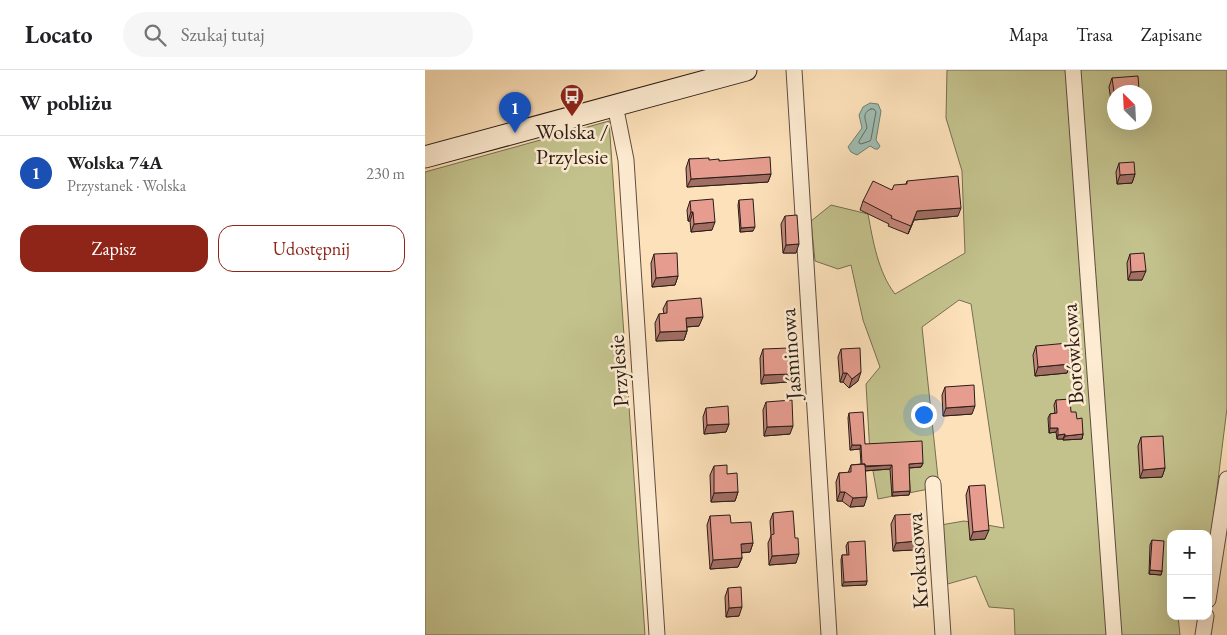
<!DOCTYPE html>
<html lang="pl">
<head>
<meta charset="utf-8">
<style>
  :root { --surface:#fff; --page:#f6f6f6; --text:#202124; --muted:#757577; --line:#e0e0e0; --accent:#8f2418 }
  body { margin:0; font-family:"EB Garamond",serif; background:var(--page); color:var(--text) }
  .controls { position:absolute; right:15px; bottom:15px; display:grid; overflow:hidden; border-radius:10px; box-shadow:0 5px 20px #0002 }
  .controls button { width:45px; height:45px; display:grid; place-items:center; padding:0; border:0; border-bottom:1px solid var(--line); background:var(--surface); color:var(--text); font:25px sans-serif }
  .compass { position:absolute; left:682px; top:15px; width:45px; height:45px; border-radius:50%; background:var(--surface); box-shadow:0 5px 20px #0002; rotate:336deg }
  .you { position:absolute; left:498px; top:344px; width:18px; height:18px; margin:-12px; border:4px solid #fff; border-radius:50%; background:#1a73e8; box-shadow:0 0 0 8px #1a73e833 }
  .badge { display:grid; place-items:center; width:32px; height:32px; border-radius:50%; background:var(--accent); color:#fff; font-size:16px; font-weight:700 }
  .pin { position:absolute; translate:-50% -41px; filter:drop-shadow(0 1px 2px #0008) }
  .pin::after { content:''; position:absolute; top:26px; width:18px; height:15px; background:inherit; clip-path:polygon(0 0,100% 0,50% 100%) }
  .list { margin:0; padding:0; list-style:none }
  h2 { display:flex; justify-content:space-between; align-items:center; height:65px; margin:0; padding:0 20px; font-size:21px }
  h2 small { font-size:16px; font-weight:400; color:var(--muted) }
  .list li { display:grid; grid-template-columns:32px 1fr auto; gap:15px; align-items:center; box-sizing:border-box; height:75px; padding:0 20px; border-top:1px solid var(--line) }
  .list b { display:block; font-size:19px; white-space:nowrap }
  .list p { margin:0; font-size:16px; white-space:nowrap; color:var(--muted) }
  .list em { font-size:16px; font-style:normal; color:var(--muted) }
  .actions { display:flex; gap:10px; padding:15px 20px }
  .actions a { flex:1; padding:11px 0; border:1px solid var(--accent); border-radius:15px; text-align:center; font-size:18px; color:var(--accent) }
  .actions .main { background:var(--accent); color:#fff }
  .icon { flex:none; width:28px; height:28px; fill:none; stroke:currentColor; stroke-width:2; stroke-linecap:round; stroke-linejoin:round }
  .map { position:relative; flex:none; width:802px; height:565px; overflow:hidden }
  header { display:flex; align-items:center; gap:30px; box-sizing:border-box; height:70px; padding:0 25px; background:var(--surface); border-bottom:1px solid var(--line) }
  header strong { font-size:24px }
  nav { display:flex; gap:28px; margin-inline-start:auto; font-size:18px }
  .search { width:350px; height:45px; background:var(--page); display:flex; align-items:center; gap:12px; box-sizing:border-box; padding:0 18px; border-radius:28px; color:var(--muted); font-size:19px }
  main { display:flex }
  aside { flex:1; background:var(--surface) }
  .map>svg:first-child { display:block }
</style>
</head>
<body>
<header>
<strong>Locato</strong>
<div class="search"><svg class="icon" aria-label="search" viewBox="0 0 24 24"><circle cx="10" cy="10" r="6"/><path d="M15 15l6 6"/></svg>Szukaj tutaj</div>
<nav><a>Mapa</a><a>Trasa</a><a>Zapisane</a></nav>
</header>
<main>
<aside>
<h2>W pobliżu<small></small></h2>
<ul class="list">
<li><span class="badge" style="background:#1a4fb4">1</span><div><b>Wolska 74A</b><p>Przystanek · Wolska</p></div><em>230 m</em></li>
</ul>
<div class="actions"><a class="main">Zapisz</a><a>Udostępnij</a></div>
</aside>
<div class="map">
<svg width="802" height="565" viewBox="0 0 802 565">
  <rect width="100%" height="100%" fill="#fde1ba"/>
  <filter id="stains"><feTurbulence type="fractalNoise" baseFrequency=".004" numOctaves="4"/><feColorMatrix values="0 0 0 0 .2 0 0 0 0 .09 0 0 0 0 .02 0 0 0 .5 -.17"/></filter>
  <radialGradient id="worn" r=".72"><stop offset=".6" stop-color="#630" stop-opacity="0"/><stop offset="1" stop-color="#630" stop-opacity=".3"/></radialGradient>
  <path fill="#c3c28d" stroke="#766f52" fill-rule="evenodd" d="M522,0H802V338L783,491V464H746V546H753L755,565H590L589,539L564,537L551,506L519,515L510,456L539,451L579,458L546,234L534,230L497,257L514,417L453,429L445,384L441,314L455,297L438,250L426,195L413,199L390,191L386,151L406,135L443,144C448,171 453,202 470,224L540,183L537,101L521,48ZM690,22H720V52H690Z
    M184,51L220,565H0V102Z"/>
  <path fill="#9fbdb2" stroke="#707d74" d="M445,33L453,34L456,41L451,70L455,76L453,79H450L445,76L432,85L426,82L423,77L437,58L434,45L438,37Z"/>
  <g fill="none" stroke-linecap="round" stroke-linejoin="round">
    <path stroke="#646c64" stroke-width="1" d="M446,39H449L451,42L446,69L445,71L436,74L434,73V71L442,58C441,50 436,43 446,39Z"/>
    <defs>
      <path id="street" d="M369,0L404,565
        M648,0L689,565
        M190,35L201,90L232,565
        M508,414L518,565
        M783,530L802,409
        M778,565L781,546"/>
      <path id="secondary" d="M0,87L321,0"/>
    </defs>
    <use href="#street" stroke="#5e4d40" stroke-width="17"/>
    <use href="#secondary" stroke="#291c17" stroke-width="23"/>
    <use href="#street" stroke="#feecd2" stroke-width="15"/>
    <use href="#secondary" stroke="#feecd2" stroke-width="21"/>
  </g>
  <path fill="#c6877b" stroke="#291c17" d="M687,8L714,20L713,22H690V30L686,31L684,17Z
    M264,89L294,91L346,104L343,112L262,117L261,98Z
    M694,93L710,104L707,113L692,114L691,102Z
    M482,111L533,146L489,150L483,164L463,156L464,154L435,140L438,131L481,114Z
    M314,130L328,161L315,162L313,135Z
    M265,131L287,160L266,162L265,151H263L262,140Z
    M360,146L371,183H358L356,154Z
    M229,184L253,206L250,215L227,217L226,193Z
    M705,184L717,210H703L702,193Z
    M242,231L274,256L262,257V261L259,270L231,271L230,253L234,244H239L238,239Z
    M611,276L645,294L642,303L610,306L608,285Z
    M338,279L362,312L336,314L335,288Z
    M416,279L433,311L424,318L418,312H415L413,287Z
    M520,317L547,344L518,346L517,325Z
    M631,330L646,342L652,349L658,364L657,369L638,370V369H632L631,362L624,363L623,348L625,344L630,343L629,335Z
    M341,332L365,364L339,366L338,340Z
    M281,338L304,354L301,362L279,364L278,347Z
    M424,343L440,374L498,393L496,397L484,398L485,421L484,425L467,426L465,399L440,401L439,436L425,437L417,431H412L411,412L414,403H423L426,395L436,394L435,379L425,380L423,348Z
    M716,367L740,398L737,407L715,408L713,376Z
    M289,396L302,404L313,422L310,431L286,432L285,405Z
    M544,416L560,469L545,470L541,425Z
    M348,443L371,493L344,495L343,473L346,466L345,451Z
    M470,445L488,480L468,481L466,454Z
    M285,446L306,453L328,473L325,482L316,483L317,488L313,497L285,499L282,455Z
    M727,470L737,501L736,505L724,504L725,475Z
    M423,472L442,511L441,515L417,516L416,490L417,485H422L421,476Z
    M303,518L314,546L301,547L300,527Z"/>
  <path fill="#a16e64" stroke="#291c17" d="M714,20L713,22H690V30L686,31L689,22Z
    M346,104L343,112L262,117L266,109Z
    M710,104L707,113L692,114L695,105Z
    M536,138L533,146L489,150L483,164L492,141Z
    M266,142H268L265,151H263Z
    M290,152L287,160L266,162L269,154Z
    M330,157L328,161L315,162L316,158Z
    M374,174L371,183H358L361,175Z
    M721,201L717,210H703L706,202Z
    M253,206L250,215L227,217L231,208Z
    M278,247L274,256L258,257L261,248Z
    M262,261L259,270L231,271L235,262Z
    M645,294L642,303L610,306L613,297Z
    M436,302L433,311L424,318L427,309Z
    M418,303H422L418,312H415Z
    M365,304L362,312L336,314L339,305Z
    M550,336L547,344L518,346L521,338Z
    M304,354L301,362L279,364L282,355Z
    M368,356L365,364L339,366L342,357Z
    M625,358H633L631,362L624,363Z
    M640,364L638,369H632L633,365Z
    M658,364L657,369L638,370L640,366Z
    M427,375H436L435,379L425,380Z
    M498,393L496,397L482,398L484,394Z
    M467,395L465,399L436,401L438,397Z
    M740,398L737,407L715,408L718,400Z
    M485,421L484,425L467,426L468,422Z
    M313,422L310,431L286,432L289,423Z
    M415,422H420L417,431H412Z
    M442,427L439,436L425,437L428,428Z
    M564,460L560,469L545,470L548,462Z
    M492,471L488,480L468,481L471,473Z
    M328,473L325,482L312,483L316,474Z
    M374,484L371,493L344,495L347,486Z
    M317,488L313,497L285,499L288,490Z
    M725,500L737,501L736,505L724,504Z
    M442,511L441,515L417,516L419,512Z
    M317,537L314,546L301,547L304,538Z"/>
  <path fill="#e69d8f" stroke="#291c17" d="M713,6L714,20L689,22L687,8Z
    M345,87L346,104L266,109L264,89L284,88V90L294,89V91Z
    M709,92L710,104L695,105L694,93Z
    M533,106L536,138L492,141L486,156L466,148L467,146L438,131L448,111L467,120L469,115L482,114V111Z
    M288,129L290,152L269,154L268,142H266L265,131Z
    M328,129L330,157L316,158L314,130Z
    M372,145L374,174L361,175L360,146Z
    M252,183L253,206L231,208L229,184Z
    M719,183L721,201L706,202L705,184Z
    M276,228L278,247L261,248L262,261L235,262L234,244L242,243V231Z
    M643,273L645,294L613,297L611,276Z
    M364,278L365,304L339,305L338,279Z
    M435,278L436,302L427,309L422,303H418L416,279Z
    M549,315L550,336L521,338L520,317Z
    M645,329L646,342H651L652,349L657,348L658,364L640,366V364L633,365V358H625V344L632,343L631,330Z
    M367,330L368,356L342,357L341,332Z
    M303,336L304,354L282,355L281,338Z
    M438,342L440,374L497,371L498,393L484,394L485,421L468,422L467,395L440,396V394H437L436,375H427L424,343Z
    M738,366L740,398L718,400L716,367Z
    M440,394L442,427L428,428L420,422H415L414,403L426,402V395Z
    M302,395V404L312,403L313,422L289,423V396Z
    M560,415L564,460L548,462L544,416Z
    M368,441L370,468H373L374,484L347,486L346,465L349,464L348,443Z
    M490,444L492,471L471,473L470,445Z
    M305,445L306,453L326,452L328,473L316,474L317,488L288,490L285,446Z
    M727,470L739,471L737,501L725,500Z
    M440,471L442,511L419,512L417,485H424L423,472Z
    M316,517L317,537L304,538L303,518Z"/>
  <defs>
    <symbol id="bus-pin" viewBox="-11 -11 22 30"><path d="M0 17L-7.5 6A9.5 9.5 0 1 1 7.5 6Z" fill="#8f2418" stroke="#feecd2"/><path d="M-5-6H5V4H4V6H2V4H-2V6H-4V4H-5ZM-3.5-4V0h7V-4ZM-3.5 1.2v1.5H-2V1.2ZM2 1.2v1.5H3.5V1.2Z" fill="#fff"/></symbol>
  </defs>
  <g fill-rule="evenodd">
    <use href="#bus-pin" x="133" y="12" width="28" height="38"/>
  </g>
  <g text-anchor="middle" stroke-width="5" stroke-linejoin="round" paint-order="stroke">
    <g font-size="22" fill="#291c17" stroke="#feecd2">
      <text x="147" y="69">Wolska /<tspan x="147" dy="25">Przylesie</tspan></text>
    </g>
    <g font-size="22" fill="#291c17" stroke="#feecd2">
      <text transform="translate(365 284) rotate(-94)" y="8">Jaśminowa</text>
      <text transform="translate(647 284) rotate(-94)" y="8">Borówkowa</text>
      <text transform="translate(193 301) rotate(-94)" y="8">Przylesie</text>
      <text transform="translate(492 491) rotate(-94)" y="8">Krokusowa</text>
    </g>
  </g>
  <rect width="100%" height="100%" filter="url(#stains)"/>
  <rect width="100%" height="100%" fill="url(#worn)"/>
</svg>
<div class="controls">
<button>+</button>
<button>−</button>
</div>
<svg class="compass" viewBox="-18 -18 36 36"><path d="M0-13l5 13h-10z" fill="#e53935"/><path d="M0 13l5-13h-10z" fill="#757577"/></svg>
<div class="you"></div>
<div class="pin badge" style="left:90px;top:63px;background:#1a4fb4">1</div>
</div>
</main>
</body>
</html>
